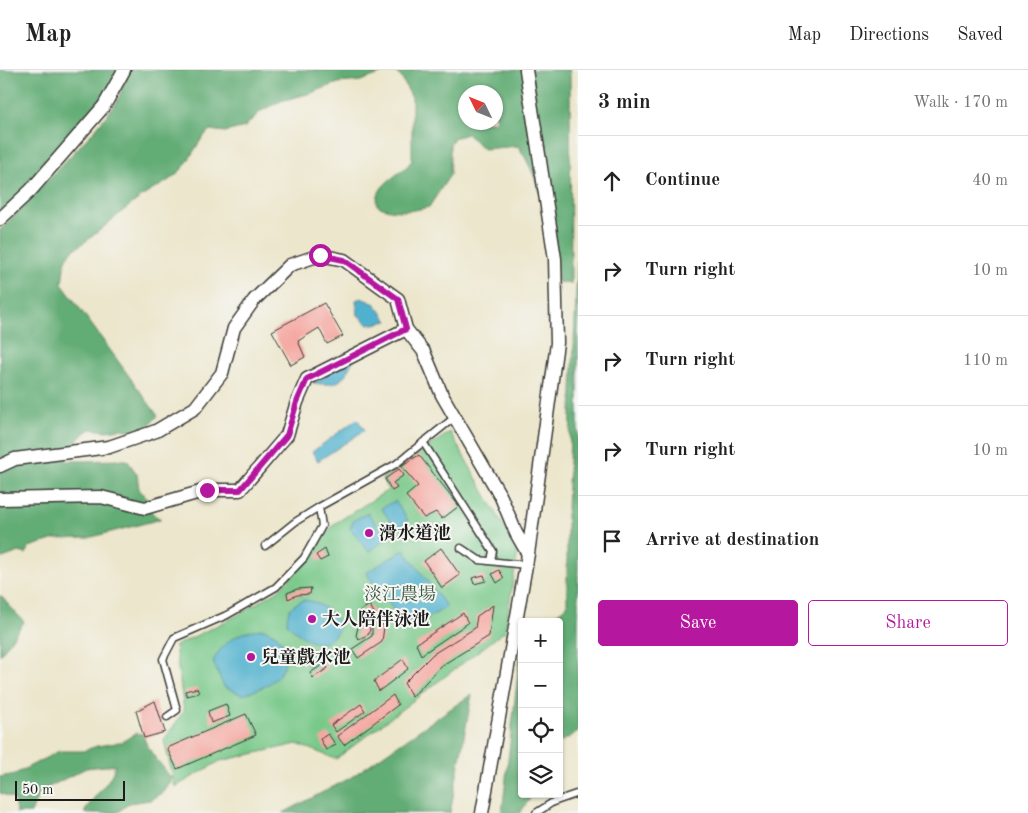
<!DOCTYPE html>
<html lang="en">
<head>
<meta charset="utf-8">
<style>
  :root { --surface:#fff; --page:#f2f2f2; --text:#222; --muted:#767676; --line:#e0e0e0; --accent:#b5179e }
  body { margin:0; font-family:"Old Standard TT","Noto Serif TC",serif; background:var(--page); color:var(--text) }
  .controls { position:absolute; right:15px; bottom:15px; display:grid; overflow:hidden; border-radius:5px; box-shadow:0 1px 4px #0004 }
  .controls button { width:45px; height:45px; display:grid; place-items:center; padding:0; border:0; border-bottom:1px solid var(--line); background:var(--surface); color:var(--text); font:25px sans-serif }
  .compass { position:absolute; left:458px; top:15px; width:45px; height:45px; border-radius:50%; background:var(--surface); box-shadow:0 1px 4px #0004; rotate:313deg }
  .scale { position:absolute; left:15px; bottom:12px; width:110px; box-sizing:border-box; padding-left:5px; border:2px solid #1c1c1c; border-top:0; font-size:14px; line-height:18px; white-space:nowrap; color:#1c1c1c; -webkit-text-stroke:4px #f6f6f2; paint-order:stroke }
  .stop { position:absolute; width:15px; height:15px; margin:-11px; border:4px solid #b5179e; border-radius:50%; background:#fff }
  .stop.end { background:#b5179e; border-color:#fff; box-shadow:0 1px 5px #0008 }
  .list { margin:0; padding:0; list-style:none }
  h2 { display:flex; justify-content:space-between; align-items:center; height:65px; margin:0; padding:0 20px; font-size:21px }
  h2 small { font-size:16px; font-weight:400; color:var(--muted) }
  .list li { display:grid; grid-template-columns:32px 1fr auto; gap:15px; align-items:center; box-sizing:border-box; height:90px; padding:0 20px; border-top:1px solid var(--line) }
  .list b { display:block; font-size:19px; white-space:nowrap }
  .list em { font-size:16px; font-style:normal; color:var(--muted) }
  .actions { display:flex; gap:10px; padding:15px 20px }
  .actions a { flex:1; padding:11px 0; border:1px solid var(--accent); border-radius:5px; text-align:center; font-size:18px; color:var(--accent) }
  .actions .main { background:var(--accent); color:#fff }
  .icon { flex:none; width:28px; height:28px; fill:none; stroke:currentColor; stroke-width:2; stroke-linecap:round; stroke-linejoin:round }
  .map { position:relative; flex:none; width:578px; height:743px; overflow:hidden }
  header { display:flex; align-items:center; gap:30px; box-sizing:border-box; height:70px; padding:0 25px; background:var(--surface); border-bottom:1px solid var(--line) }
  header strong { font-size:24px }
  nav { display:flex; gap:28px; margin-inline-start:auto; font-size:18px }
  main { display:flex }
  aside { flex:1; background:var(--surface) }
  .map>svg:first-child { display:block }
</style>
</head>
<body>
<header>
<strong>Map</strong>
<nav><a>Map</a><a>Directions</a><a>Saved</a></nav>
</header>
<main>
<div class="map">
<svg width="578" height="743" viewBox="0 0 578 743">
  <rect width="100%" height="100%" fill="#f6f6f2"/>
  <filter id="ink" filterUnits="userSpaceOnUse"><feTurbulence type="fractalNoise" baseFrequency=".02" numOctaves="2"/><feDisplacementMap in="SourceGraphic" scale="10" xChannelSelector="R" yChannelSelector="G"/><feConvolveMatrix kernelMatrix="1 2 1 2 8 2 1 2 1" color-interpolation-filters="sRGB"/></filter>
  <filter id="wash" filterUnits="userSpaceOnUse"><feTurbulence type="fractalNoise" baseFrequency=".0096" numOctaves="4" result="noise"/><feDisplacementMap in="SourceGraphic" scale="20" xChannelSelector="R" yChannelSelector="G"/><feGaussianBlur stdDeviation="1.12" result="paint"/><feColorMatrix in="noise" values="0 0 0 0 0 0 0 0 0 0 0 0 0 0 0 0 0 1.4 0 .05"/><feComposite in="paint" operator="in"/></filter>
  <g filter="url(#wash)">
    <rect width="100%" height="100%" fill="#ece6cc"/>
    <path fill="#78c889" stroke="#4a7252" d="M450,362L518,481L505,561L336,689L297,674L220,691L175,717L164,670L184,641L175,576L236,546L277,521L303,495L334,454L388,420L382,408Z"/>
    <path fill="#62ac75" stroke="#3f6448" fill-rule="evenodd" d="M0,0H119L112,21L0,153Z
      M129,0H570L571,214L558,212C549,165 545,115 518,76L484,79L467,64L454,68L450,74V105L429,137C414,141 390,144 377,135C375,111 401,107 412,90V28L401,7L395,2L388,1L361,11L338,13L311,23L281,31L261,41L245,57L225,62L210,60C196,72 191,91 178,103C166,114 152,119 140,128C117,144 97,165 73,180C63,191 64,200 62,214L158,346L142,362L121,359L106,361L91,359L85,362L67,382L65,391L127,390L137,404L139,419L149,431V438L154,445L161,449L88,468L55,469L29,477L26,484L19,482L0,489V160L94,61L117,32ZM466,22H496V52H466Z
      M578,176V662L559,673V552H545L567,536V440Z
      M0,525L24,552L0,585Z
      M522,568V696L516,700L522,705V724H533L520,743H502Z
      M472,624L450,743H283L350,708Z
      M136,663L143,664C147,683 163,694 172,710L163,722L150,730L129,733L117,743H84C92,726 112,713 115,695L86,698L45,719L39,723L31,743H16L14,729L0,723V707L15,704L59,681H83L97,676L122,672Z"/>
    <path fill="#4fb1ce" stroke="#366675" d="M361,228L375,234L388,251L369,255L358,245L356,230Z
      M355,286C343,311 341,317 313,313Z
      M357,349L365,360L318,391L312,382Z
      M395,431L408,450L396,459L381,438Z
      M368,443L387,468L369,482L350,458L354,450Z
      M404,480L447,537L408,559L366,503Z
      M304,530C319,531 334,543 340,556C326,586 304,571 287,553C287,539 291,535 304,530Z
      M264,559L276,565L287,578C285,610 270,615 243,625L224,617L213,592C222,571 241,560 264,559Z
      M302 587a8 8 0 1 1 16 0a8 8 0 1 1-16 0Z"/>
    <g id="blocks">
      <path fill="#f5a39c" d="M324,233L343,266L327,274L319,258L298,271L305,287L291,295L272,261Z
        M419,385L459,436L442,449L436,442L424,448L406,426L418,416L401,396Z
        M399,399L404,405L393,413L397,418L392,421L385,409Z
        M441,478L460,505L442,518L424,491Z
        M325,479L328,487L320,491L316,485Z
        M499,500L504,508L497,513L492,504Z
        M484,505L486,511L474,514L472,508Z
        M311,518L310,524L297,525L288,529L287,523L297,519Z
        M369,535L384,557L382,572L358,588L352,579L372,566V558L359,542Z
        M493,535L489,566L441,596L412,627L404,613L433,584L475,558L477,546Z
        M463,543L468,553L421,585L416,574Z
        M363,550L370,558L369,564L359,569L356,566L359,552Z
        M403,589L408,599L379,621L374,611Z
        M325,593L328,598L313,608L310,603Z
        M197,618L199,623L187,626L185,621Z
        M393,625L398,635L344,675L337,666Z
        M155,631L165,662L144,668L136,641Z
        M226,634L230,646L211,653L208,641Z
        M361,634L365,641L336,662L331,655Z
        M246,644L256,665L177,699L167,678Z
        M328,664L336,675L326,680L320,669Z"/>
    </g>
  </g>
  <g filter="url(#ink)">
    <use href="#blocks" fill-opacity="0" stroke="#3b3a36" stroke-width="1"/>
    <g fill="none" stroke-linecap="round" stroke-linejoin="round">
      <defs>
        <path id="service" d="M423,372L493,481L491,491
          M265,476L295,452L319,437
          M461,478L479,490L526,495
          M167,647L177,640L163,589L174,568L227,545L276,517L304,488L322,456L319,437L396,394L455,347
          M536,743L553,732L576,724"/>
        <path id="minor" d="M526,0L555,189L557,273L528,484
          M0,149L31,120L104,36L124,0
          M0,396L15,389L109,377L156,361L195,338L222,303L234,258L254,230L290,195L320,185L344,190L398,229L406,259L424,282L442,325L501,427L516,463L528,484L482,743
          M0,429L101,427L145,438L207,420H240L287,365L297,332L307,309L406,259"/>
      </defs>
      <use href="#service" stroke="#3b3a36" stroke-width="9"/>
      <use href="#minor" stroke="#3b3a36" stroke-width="15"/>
      <use href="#service" stroke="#fff" stroke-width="6"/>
      <use href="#minor" stroke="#fff" stroke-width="12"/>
    </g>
  </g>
  <g fill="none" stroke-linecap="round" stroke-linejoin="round" filter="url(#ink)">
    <path stroke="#b5179e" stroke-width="6" d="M207,420H240L287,365L297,332L307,309L406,259L398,229L344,190L320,185"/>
  </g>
  <g fill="#b5179e" stroke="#f6f6f2" stroke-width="2">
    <circle cx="369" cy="463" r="5"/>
    <circle cx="312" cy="549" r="5"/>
    <circle cx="251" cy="587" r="5"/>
  </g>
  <g text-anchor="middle" stroke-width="4" stroke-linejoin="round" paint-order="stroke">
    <g font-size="18" font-weight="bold" fill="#1c1c1c" stroke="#f6f6f2" text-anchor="start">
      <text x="379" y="469">滑水道池</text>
      <text x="322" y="555">大人陪伴泳池</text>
      <text x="261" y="593">兒童戲水池</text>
    </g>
    <g font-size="18" fill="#3c5842" stroke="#f6f6f2">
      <text x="400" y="530">淡江農場</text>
    </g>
  </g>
</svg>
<div class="controls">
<button>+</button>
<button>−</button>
<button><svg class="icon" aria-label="locate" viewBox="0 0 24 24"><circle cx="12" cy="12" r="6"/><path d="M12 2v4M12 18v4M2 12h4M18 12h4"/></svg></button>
<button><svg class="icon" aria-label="layers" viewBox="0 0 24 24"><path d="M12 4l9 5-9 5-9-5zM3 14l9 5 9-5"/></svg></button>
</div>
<svg class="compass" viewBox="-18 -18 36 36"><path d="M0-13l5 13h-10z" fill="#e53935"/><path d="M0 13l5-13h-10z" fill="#767676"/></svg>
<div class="scale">50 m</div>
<div class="stop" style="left:320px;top:185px"></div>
<div class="stop end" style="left:207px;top:420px"></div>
</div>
<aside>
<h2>3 min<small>Walk · 170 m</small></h2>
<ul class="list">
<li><svg class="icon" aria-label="ahead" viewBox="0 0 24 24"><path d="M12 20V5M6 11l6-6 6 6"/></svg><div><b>Continue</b></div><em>40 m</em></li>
<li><svg class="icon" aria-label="right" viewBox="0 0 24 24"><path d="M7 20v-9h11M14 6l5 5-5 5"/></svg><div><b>Turn right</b></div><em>10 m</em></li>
<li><svg class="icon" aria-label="right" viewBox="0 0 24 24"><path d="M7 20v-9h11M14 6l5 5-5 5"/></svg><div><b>Turn right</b></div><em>110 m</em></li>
<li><svg class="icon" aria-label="right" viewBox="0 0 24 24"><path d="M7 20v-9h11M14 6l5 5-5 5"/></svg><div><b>Turn right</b></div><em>10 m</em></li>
<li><svg class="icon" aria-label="arrive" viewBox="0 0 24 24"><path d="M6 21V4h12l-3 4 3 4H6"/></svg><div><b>Arrive at destination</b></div></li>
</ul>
<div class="actions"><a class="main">Save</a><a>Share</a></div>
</aside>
</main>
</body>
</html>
